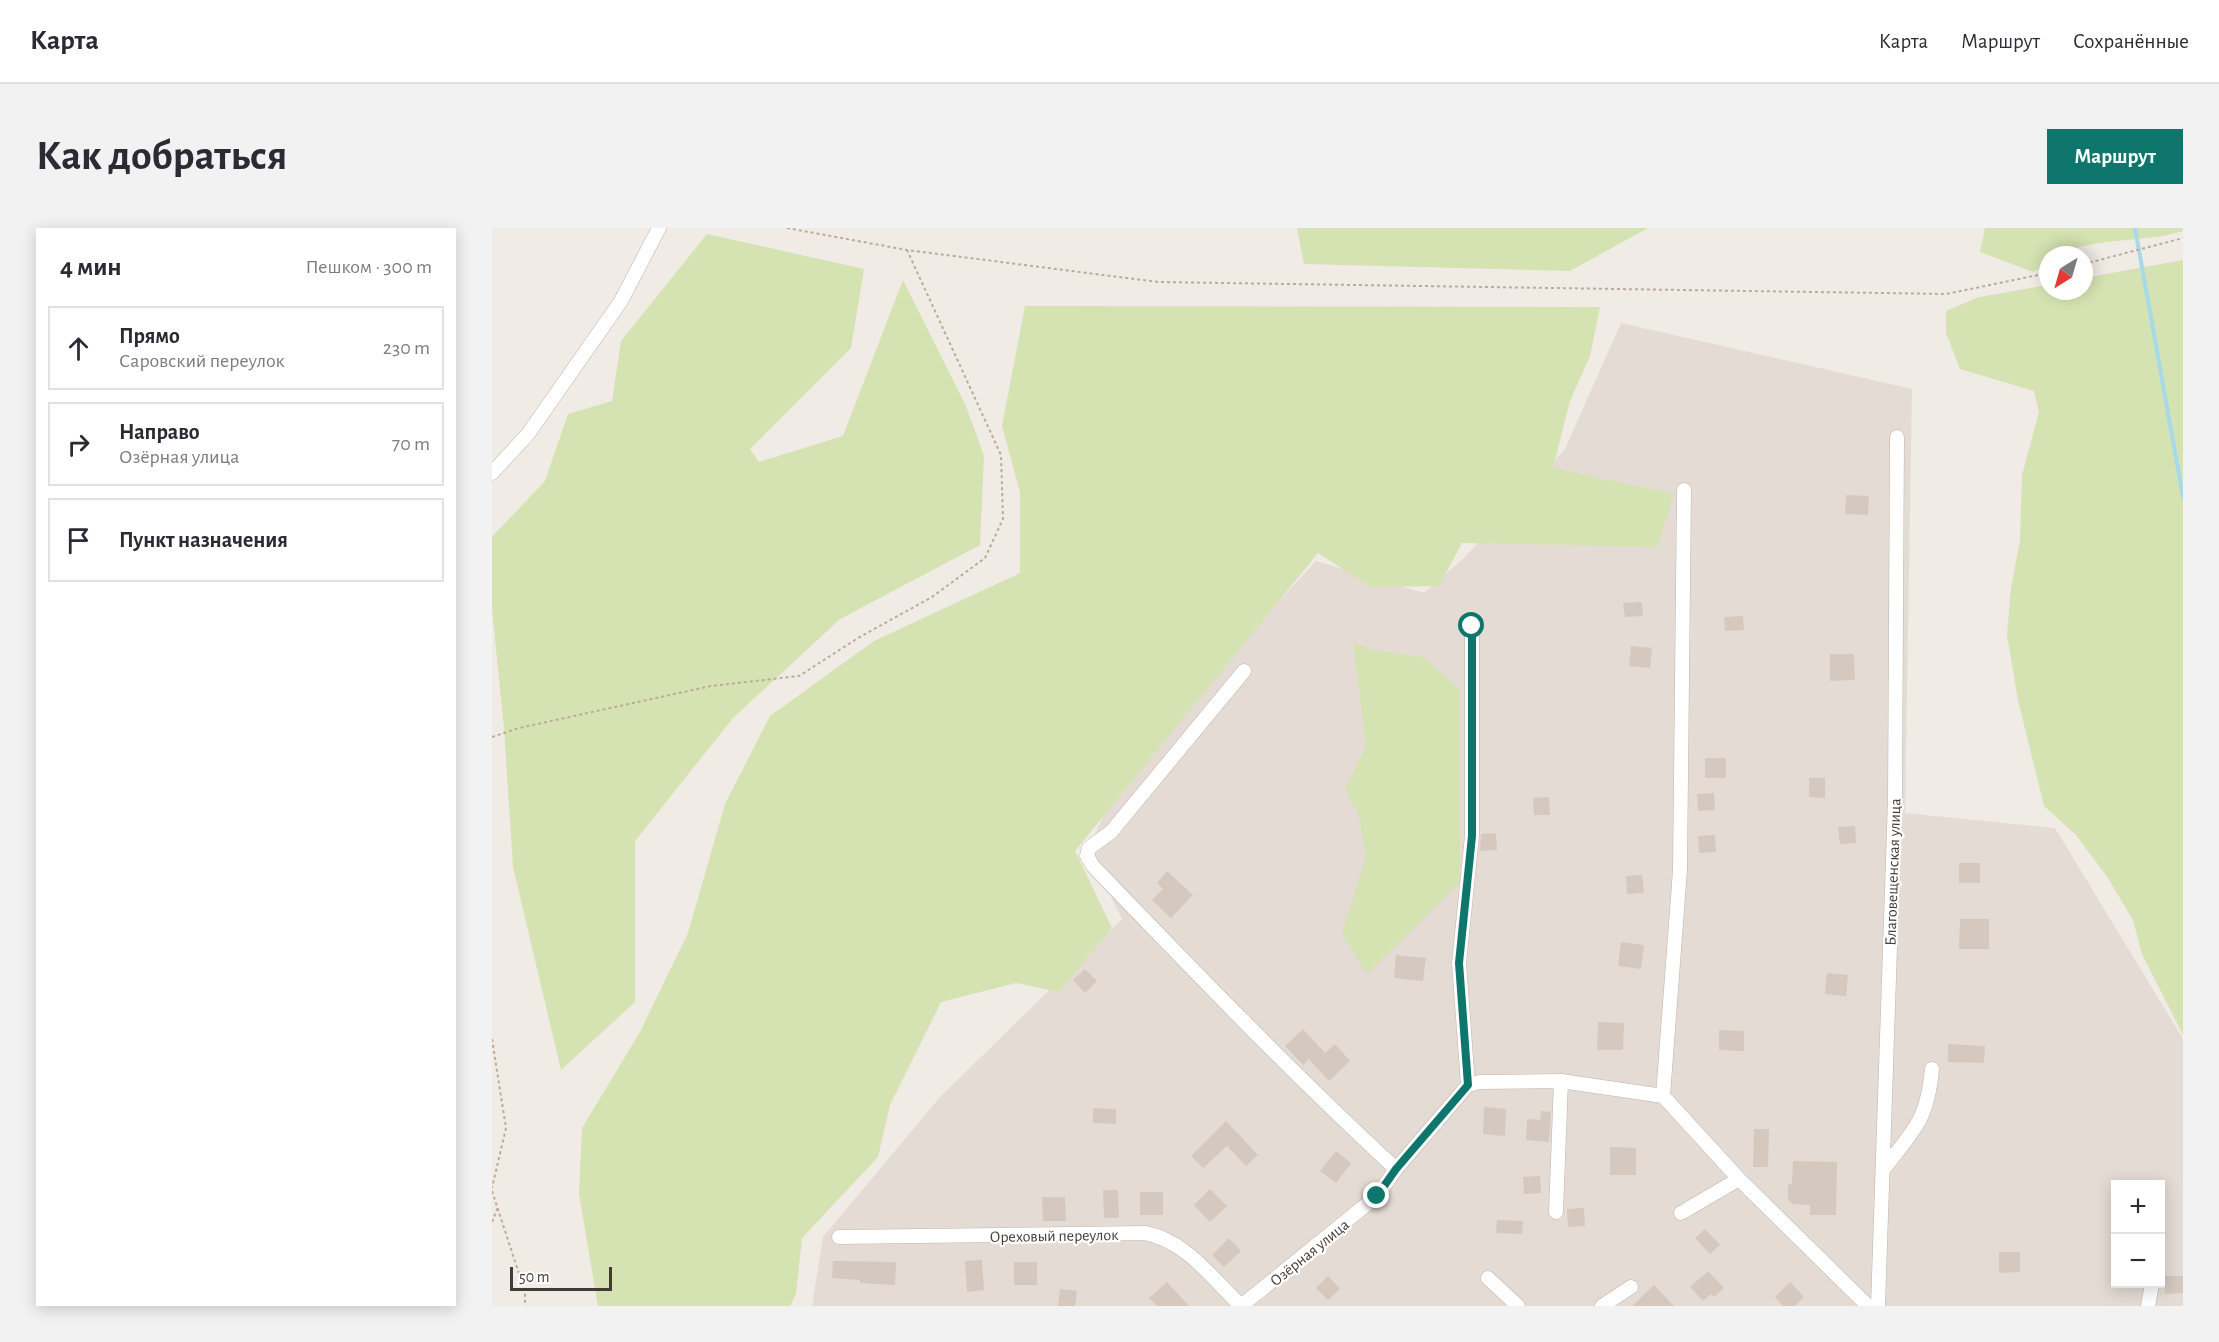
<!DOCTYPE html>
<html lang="ru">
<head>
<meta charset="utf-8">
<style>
  :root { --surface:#fff; --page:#f2f2f3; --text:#2b2b33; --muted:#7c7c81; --line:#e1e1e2; --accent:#0f766e }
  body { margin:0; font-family:"Alegreya Sans",sans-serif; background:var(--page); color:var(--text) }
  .controls { position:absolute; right:18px; bottom:18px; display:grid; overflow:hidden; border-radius:0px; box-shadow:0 3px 15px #0003 }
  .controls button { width:54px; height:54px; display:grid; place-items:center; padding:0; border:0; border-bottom:2px solid var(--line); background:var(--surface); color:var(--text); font:30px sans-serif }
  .compass { position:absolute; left:1547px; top:18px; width:54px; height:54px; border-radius:50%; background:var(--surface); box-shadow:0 3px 15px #0003; rotate:217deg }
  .scale { position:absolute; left:18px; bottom:15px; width:102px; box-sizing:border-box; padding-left:6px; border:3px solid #433b35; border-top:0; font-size:16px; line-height:21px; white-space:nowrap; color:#433b35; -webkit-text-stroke:4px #fff; paint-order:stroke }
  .stop { position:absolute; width:18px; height:18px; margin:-14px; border:4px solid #0f766e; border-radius:50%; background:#fff }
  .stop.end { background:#0f766e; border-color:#fff; box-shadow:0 2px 6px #0008 }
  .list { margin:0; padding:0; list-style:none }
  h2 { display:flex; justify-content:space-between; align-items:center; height:78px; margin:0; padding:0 24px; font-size:26px }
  h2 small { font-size:20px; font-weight:400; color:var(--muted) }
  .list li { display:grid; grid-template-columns:39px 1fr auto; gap:18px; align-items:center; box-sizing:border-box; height:84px; margin:0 12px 12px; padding:0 12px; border:2px solid var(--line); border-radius:0px }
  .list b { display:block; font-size:22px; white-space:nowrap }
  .list p { margin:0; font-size:20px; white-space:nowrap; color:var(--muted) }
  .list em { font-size:20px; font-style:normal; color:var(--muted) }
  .icon { flex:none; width:33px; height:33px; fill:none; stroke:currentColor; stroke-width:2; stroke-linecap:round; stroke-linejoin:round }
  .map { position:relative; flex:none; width:1691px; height:1078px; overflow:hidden; border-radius:0px }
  header { display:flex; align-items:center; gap:36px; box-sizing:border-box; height:84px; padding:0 30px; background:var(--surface); border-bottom:2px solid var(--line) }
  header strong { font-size:28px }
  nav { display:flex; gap:33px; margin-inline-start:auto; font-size:21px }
  .intro { display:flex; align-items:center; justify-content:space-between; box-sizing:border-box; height:144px; padding:0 36px }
  h1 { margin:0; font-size:42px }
  .button { padding:15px 27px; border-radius:0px; background:var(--accent); color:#fff; font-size:21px; font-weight:700 }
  main { display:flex; gap:36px; padding:0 36px }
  aside { flex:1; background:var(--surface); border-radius:0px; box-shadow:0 3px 15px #0003 }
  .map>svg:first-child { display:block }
</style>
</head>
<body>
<header>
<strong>Карта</strong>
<nav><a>Карта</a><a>Маршрут</a><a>Сохранённые</a></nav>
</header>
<div class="intro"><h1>Как добраться</h1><a class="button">Маршрут</a></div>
<main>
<aside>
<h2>4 мин<small>Пешком · 300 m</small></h2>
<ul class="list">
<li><svg class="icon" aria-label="ahead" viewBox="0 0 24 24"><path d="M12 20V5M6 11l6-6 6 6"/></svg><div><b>Прямо</b><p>Саровский переулок</p></div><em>230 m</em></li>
<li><svg class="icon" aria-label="right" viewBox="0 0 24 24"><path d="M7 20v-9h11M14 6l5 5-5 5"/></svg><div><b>Направо</b><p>Озёрная улица</p></div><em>70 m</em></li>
<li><svg class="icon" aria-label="arrive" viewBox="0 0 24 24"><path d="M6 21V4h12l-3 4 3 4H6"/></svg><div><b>Пункт назначения</b></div></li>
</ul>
</aside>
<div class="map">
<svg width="1691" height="1078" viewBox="0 0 1691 1078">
  <rect width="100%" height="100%" fill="#f1ebe5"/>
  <path fill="#e4dcd4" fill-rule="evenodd" d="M1129,95L1420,161L1413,585L1563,600L1691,811V1078H320L331,1009L448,869L630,691L596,622L632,540L824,333L932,365L973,329L1073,221ZM1624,956H1668V1056H1624Z"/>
  <path fill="#d5e2b1" d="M805,0H1156L1078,43L812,36Z
    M1493,0H1691V3C1659,13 1625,10 1592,18C1576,22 1576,27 1556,27V36L1541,44L1488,24Z
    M215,6L372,41L359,120L258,221L267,234L351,208L411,52L474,178L492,228L488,317L348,391L241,490L143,613V774L69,842L21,639L12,500L0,381V309L53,253L76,186L120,173L129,113Z
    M1691,32V807L1650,726L1641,692L1616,650L1584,607L1552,578L1526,472L1515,407L1519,360L1528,313L1530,247L1547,184L1542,163L1468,141L1454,105V83L1487,69L1556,57V63H1592V50Z
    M533,78L1108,79L1098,128L1078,173L1061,240L1182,266L1165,319L970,315L947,358L879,359L826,325L583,623L620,700L567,764L524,755L449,774L398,877L386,929L310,1010L304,1066L298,1078H106L87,966L90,900L148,804L196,705L233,576L278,488L382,413L528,345V264L510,198Z
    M861,415L887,423L931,429L968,462V655L875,746L850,706L874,628L867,588L853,561L874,518Z"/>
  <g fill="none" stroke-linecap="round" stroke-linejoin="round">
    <path stroke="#a6dae9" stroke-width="4" d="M1643,0L1691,269"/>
  </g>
  <path fill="#d4c8bf" d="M1354,267L1377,268L1376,287L1353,286Z
    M1150,374L1151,388L1133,389L1131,375Z
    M1251,388L1252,402L1233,403L1232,389Z
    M1139,418L1160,420L1158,440L1137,438Z
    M1338,426H1362L1363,452L1338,453Z
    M1213,530H1234V550H1213Z
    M1317,550H1333V570L1317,569Z
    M1222,565L1223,582L1206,583L1205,566Z
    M1057,569L1058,587H1042L1041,570Z
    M1363,598L1364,615L1348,616L1346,599Z
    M1004,605L1005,622L988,623L989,606Z
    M1223,607L1224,624L1207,625L1206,608Z
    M1467,635H1488V655H1467Z
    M675,643L701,667L679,690L660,672L671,661L665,655Z
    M1150,647L1152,665L1135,666L1134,648Z
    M1468,691H1497V721H1467Z
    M1129,714L1152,717L1149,741L1126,738Z
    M904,727L934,730L931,753L902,750Z
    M593,741L605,753L593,765L581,752Z
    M1335,745L1356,747L1354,768L1333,766Z
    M1106,794L1132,795L1131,822H1105Z
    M811,801L833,825L843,816L858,833L837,853L817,831L811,837L793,818Z
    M1227,802L1252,803V823L1227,822Z
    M1456,816L1493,818L1492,835L1456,834Z
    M992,879L1014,881L1013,908L991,906Z
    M601,880L624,881V896L601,895Z
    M1049,883L1059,884L1057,914L1034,912L1035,891L1048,892Z
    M734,893L766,927L754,938L735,918L711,940L699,928Z
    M1262,901H1277L1276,939H1261Z
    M1118,919L1144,920V947H1118Z
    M844,923L859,935L844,955L828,943Z
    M1301,933L1345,934L1344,987H1318V977L1299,976V973H1296V955L1300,957Z
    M1048,948L1049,965L1032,966L1031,949Z
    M718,961L735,978L718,994L702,977Z
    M611,962H626L627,990H612Z
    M648,964H671V987H648Z
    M550,969H573L574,993H551Z
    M1092,980L1093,998L1076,999L1075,981Z
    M1005,992L1031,993L1030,1006L1004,1005Z
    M1213,1001L1228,1017L1218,1026L1203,1010Z
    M737,1010L749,1023L732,1039L720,1027Z
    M1507,1024H1528V1044L1507,1045Z
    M490,1032L492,1062L475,1064L473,1033Z
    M341,1033L404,1034L403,1057L368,1055V1052L340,1050Z
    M522,1034H545V1057H522Z
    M1216,1043L1232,1060L1222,1069L1219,1066L1211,1073L1198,1059Z
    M836,1048L848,1061L836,1072L824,1060Z
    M1672,1048H1691V1065L1673,1066Z
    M675,1054L697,1078H665L657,1070Z
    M1298,1054L1312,1069L1303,1078H1291L1283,1069Z
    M1162,1057L1182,1078H1140Z
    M568,1061L585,1063L583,1078H566Z"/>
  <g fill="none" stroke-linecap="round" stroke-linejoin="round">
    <defs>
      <path id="minor" d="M0,245L36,206L129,73L167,0
        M752,443L619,604L597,620L595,628L601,638C700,741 799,844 904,941
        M976,857L988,854L1069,853L1171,868L1247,951L1376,1078
        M976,857L967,735L980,608V398
        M1171,868L1188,642L1192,262
        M1391,942C1422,901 1435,894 1440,841
        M1064,984L1069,853
        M1189,985L1247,951
        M347,1009L653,1005C693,1012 721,1051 749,1078
        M996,1050L1026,1078
        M749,1078L885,968L904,941L976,857
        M1110,1078L1139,1059
        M1386,1078L1403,571L1405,209
        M1656,1078L1660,1056"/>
    </defs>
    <use href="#minor" stroke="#beb4ac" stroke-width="15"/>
    <path stroke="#bcaa9b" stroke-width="2" stroke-dasharray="3 3" stroke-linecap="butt" d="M295,0L415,22L666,54L1454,66L1556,45
      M1592,36L1691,10
      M0,509L27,500L219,458L307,448L366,410L440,369L493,330L511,291L509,227L415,22
      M0,811L14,900L0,960
      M0,963L33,1064V1078
      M0,994L6,979"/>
    <use href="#minor" stroke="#fff" stroke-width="14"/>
  </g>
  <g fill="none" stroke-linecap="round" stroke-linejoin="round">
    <path stroke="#0f766e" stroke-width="8" d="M885,968L904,941L976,857L967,735L980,608V398"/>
  </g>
  <g text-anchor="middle" stroke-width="4.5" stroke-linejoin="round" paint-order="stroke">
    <g font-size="16" fill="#433b35" stroke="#fff">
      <text transform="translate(1400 644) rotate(-88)" y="6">Благовещенская улица</text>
      <text transform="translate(562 1007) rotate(-1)" y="6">Ореховый переулок</text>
      <text transform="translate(817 1024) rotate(-39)" y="6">Озёрная улица</text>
    </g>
  </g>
</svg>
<div class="controls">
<button>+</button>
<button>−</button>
</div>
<svg class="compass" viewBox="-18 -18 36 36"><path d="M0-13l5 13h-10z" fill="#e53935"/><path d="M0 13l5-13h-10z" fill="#7c7c81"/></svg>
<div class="scale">50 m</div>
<div class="stop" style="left:980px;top:398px"></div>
<div class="stop end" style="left:885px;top:968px"></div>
</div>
</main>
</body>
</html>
